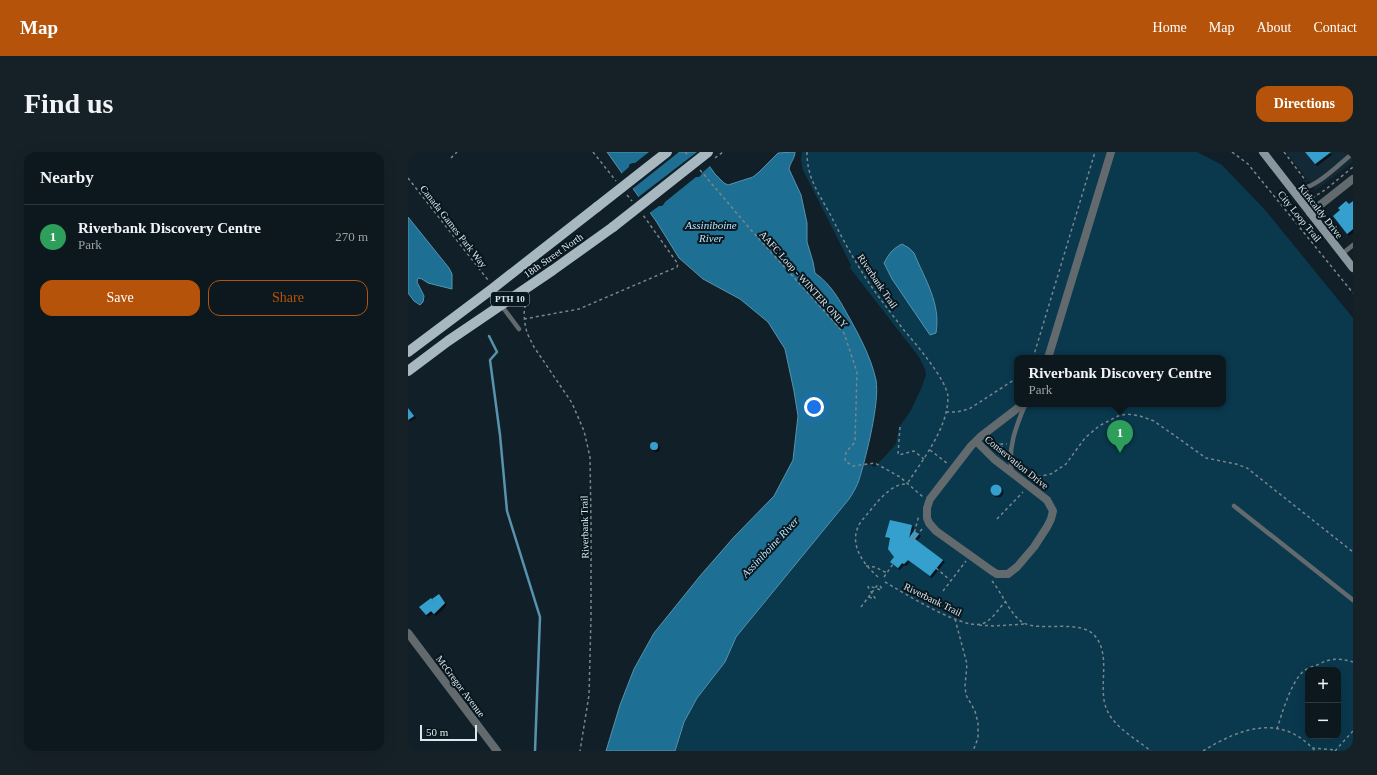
<!DOCTYPE html>
<html lang="en">
<head>
<meta charset="utf-8">
<style>
  :root { --surface:#0d181e; --page:#162127; --text:#f1f3f6; --muted:#9aa0a4; --line:#2d373c; --accent:#b45309 }
  body { margin:0; font-family:"Times New Roman",serif; background:var(--page); color:var(--text) }
  .controls { position:absolute; right:12px; bottom:12px; display:grid; overflow:hidden; border-radius:8px; box-shadow:0 4px 16px #0002 }
  .controls button { width:36px; height:36px; display:grid; place-items:center; padding:0; border:0; border-bottom:1px solid var(--line); background:var(--surface); color:var(--text); font:20px sans-serif }
  .scale { position:absolute; left:12px; bottom:10px; width:57px; box-sizing:border-box; padding-left:4px; border:2px solid #dee7ed; border-top:0; font-size:11px; line-height:14px; white-space:nowrap; color:#dee7ed; -webkit-text-stroke:3px #08161e; paint-order:stroke }
  .you { position:absolute; left:406px; top:255px; width:14px; height:14px; margin:-10px; border:3px solid #fff; border-radius:50%; background:#1a73e8; box-shadow:0 0 0 6px #1a73e833 }
  .badge { display:grid; place-items:center; width:26px; height:26px; border-radius:50%; background:var(--accent); color:#fff; font-size:13px; font-weight:700 }
  .pin { position:absolute; translate:-50% -33px; filter:drop-shadow(0 1px 2px #0008) }
  .pin::after { content:''; position:absolute; top:21px; width:14px; height:12px; background:inherit; clip-path:polygon(0 0,100% 0,50% 100%) }
  .popup { position:absolute; left:606px; top:203px; width:212px; height:52px; box-sizing:border-box; display:grid; place-content:center; border-radius:8px; background:var(--surface); filter:drop-shadow(0 1px 3px #0005); font-size:13px; white-space:nowrap; color:var(--muted) }
  .popup b { font-size:15px; color:var(--text) }
  .popup::after { content:''; position:absolute; left:50%; top:100%; margin-left:-8px; border:8px solid transparent; border-top-color:var(--surface) }
  .list { margin:0; padding:0; list-style:none }
  h2 { display:flex; justify-content:space-between; align-items:center; height:52px; margin:0; padding:0 16px; font-size:17px }
  h2 small { font-size:13px; font-weight:400; color:var(--muted) }
  .list li { display:grid; grid-template-columns:26px 1fr auto; gap:12px; align-items:center; box-sizing:border-box; height:64px; padding:0 16px; border-top:1px solid var(--line) }
  .list b { display:block; font-size:15px; white-space:nowrap }
  .list p { margin:0; font-size:13px; white-space:nowrap; color:var(--muted) }
  .list em { font-size:13px; font-style:normal; color:var(--muted) }
  .actions { display:flex; gap:8px; padding:12px 16px }
  .actions a { flex:1; padding:9px 0; border:1px solid var(--accent); border-radius:12px; text-align:center; font-size:14px; color:var(--accent) }
  .actions .main { background:var(--accent); color:#fff }
  .map { position:relative; flex:none; width:945px; height:599px; overflow:hidden; border-radius:12px }
  header { display:flex; align-items:center; gap:24px; box-sizing:border-box; height:56px; padding:0 20px; background:var(--accent); color:#fff }
  header strong { font-size:19px }
  nav { display:flex; gap:22px; margin-inline-start:auto; font-size:14px }
  .intro { display:flex; align-items:center; justify-content:space-between; box-sizing:border-box; height:96px; padding:0 24px }
  h1 { margin:0; font-size:28px }
  .button { padding:10px 18px; border-radius:12px; background:var(--accent); color:#fff; font-size:14px; font-weight:700 }
  main { display:flex; gap:24px; padding:0 24px }
  aside { flex:1; background:var(--surface); border-radius:12px; box-shadow:0 4px 16px #0002 }
  .map>svg:first-child { display:block }
</style>
</head>
<body>
<header>
<strong>Map</strong>
<nav><a>Home</a><a>Map</a><a>About</a><a>Contact</a></nav>
</header>
<div class="intro"><h1>Find us</h1><a class="button">Directions</a></div>
<main>
<aside>
<h2>Nearby<small></small></h2>
<ul class="list">
<li><span class="badge" style="background:#2e9e5b">1</span><div><b>Riverbank Discovery Centre</b><p>Park</p></div><em>270 m</em></li>
</ul>
<div class="actions"><a class="main">Save</a><a>Share</a></div>
</aside>
<div class="map">
<svg width="945" height="599" viewBox="0 0 945 599">
  <defs>
    <filter id="shadow"><feDropShadow dx="2" dy="2" stdDeviation="0" flood-color="#0009"/></filter>
  </defs>
  <rect width="100%" height="100%" fill="#112028"/>
  <path fill="#132935" d="M878,0H945V10L908,38Z"/>
  <path fill="#0a384d" fill-rule="evenodd" d="M394,0H789L814,13L858,59L945,166V599H268L276,570L289,546L317,510L328,485L441,347L450,329L455,310L467,315L488,292L491,275L502,260L513,237L518,223L517,217L511,205L442,116L443,113L395,18L393,8ZM609,206H815V252H609ZM900,518H930V584H900Z"/>
  <path fill="#1d6f93" stroke="#5793ae" d="M199,0H291L307,22L316,31L320,33L345,25L351,20L370,1L387,0C387,6 382,11 381,17L393,43L399,71V90L405,110L407,121C424,133 432,149 442,167C453,187 463,206 468,228C472,250 458,305 451,328C449,334 445,341 441,347L328,485L317,510L289,546L276,570L267,599H198L212,553L226,517L246,481L292,424L326,385L366,344L385,308L390,264L386,239L377,197L360,170L332,147L295,127L271,106L248,69Z
    M0,65L41,116L44,122V137L20,131L14,127L10,126L9,130L16,144L15,150L12,153L6,149L0,141Z
    M494,92L501,96L506,101C517,128 533,151 528,181L522,183L484,127L476,111C481,102 484,97 494,92Z"/>
  <path fill="#112028" d="M241,0H271L223,38L212,23L221,15V13L224,11H227Z
    M289,0H294L303,13L294,21L293,23L291,25H288L257,50L256,52L254,54H251L240,62L229,46Z"/>
  <g fill="none" stroke-linecap="round" stroke-linejoin="round">
    <path stroke="#5793ae" stroke-width="2.5" d="M81,184L89,200L82,208L92,283L99,359L132,465L127,599"/>
  </g>
  <path fill="#359fce" filter="url(#shadow)" d="M897,0H923L907,12Z
    M938,49L941,52L945,49V77L939,82L925,64L932,58L930,56Z
    M0,256L6,264L0,268Z
    M242 294a4 4 0 1 1 8 0a4 4 0 1 1-8 0Z
    M590,293L595,294V300L589,299Z
    M582.5 338a5.5 5.5 0 1 1 11 0a5.5 5.5 0 1 1-11 0Z
    M482,368L504,373L501,386L506,379L511,382L507,387L535,408L522,424L500,408L496,412L494,411L490,416L482,410L486,405L480,397L482,386L477,385Z
    M31,442L37,451L26,462L23,459L18,463L11,455L23,446L27,451L24,447Z"/>
  <g fill="none" stroke-linecap="round" stroke-linejoin="round">
    <path stroke="#7a868d" stroke-width="1.5" stroke-dasharray="3 3" stroke-linecap="butt" d="M185,0L208,29
      M277,0L281,4
      M399,0C399,26 410,40 422,62C432,82 442,101 454,120C466,140 481,158 495,177C507,191 539,228 540,245C540,276 515,307 499,332
      M824,0L840,12L945,141
      M876,0L898,29
      M43,6L49,0
      M292,18L343,78L436,181L449,220L447,290L438,300L437,309L445,314L467,311L492,325L515,345
      M0,26L80,128
      M900,40L906,48
      M219,43L224,49
      M904,46L917,38L945,15
      M118,147L116,162L117,172L119,181L126,195L164,251L176,279L182,305L183,371V466L181,543L172,599
      M116,167L171,157L269,115L270,112L235,63
      M625,206L687,0
      M538,260H549L561,257L609,226
      M492,275L490,302L491,303L506,299L516,307
      M581,288L591,292H599
      M585,295L592,292
      M522,298L540,312
      M625,328L628,325L643,322L658,312L677,286L691,274L710,264L719,262L732,264L746,269L798,306L828,312L839,316L945,400
      M589,367L615,340
      M505,386L511,363
      M504,388L515,376
      M458,414L467,415L479,421
      M528,416L542,428
      M470,425C453,410 438,388 455,367C466,355 481,331 499,332
      M476,425L485,412
      M584,429C594,441 602,462 614,470C630,481 672,466 687,484C704,504 689,537 699,558C706,575 728,587 743,599
      M477,430C496,441 553,477 573,472C583,470 591,456 598,449
      M535,439L558,409
      M461,445L466,447L467,446L460,435L461,434L473,438L474,437L471,432
      M453,455L471,431
      M547,467L559,512L557,534L558,543L567,559L570,571V586L565,599
      M571,473L586,474L617,472
      M869,577C874,561 884,527 897,518C901,516 905,514 909,513C922,506 931,506 945,510
      M904,596L928,598
      M795,599C832,576 874,561 907,599
      M927,599L945,579"/>
    <path stroke="#626a6e" stroke-width="4.5" d="M885,37C904,41 930,13 945,1
      M934,102L945,93
      M93,153L111,177
      M604,321C599,298 608,274 617,253
      M826,354L945,448"/>
    <path stroke="#626a6e" stroke-width="8" d="M902,61L945,27
      M640,206L703,0
      M568,289L586,307L639,348L645,359L643,367L639,375L626,395L609,415L600,422H589L584,419L528,379L521,371L519,366V356L522,347L563,294L572,285L615,252
      M0,481L89,599"/>
    <path stroke="#8a969d" stroke-width="8" d="M855,0L945,116"/>
    <path stroke="#a8b8c1" stroke-width="10" d="M0,200L84,137L189,55
      M0,219L40,189L145,118L205,75"/>
    <path stroke="#7a868d" stroke-width="1.5" stroke-dasharray="3 3" stroke-linecap="butt" d="M307,6L315,0"/>
    <path stroke="#a8b8c1" stroke-width="10" d="M189,55L259,0
      M205,75L300,0"/>
  </g>
  <g text-anchor="middle" stroke-width="4" stroke-linejoin="round" paint-order="stroke">
    <rect fill="#08161e" stroke="#9ea8af" stroke-width="1" x="83" y="140" width="38" height="14" rx="3"/>
    <g font-size="9" font-weight="bold" fill="#dee7ed">
      <text x="102" y="150">PTH 10</text>
    </g>
    <g font-size="10" fill="#dee7ed" stroke="#08161e">
      <text transform="translate(913 59) rotate(52)" y="4">Kirkcaldy Drive</text>
      <text transform="translate(892 64) rotate(51)" y="4">City Loop Trail</text>
      <text transform="translate(46 74) rotate(52)" y="4">Canada Games Park Way</text>
      <text transform="translate(145 103) rotate(-35)" y="4">18th Street North</text>
      <text transform="translate(396 127) rotate(48)" y="4">AAFC Loop - WINTER ONLY</text>
      <text transform="translate(470 129) rotate(56)" y="4">Riverbank Trail</text>
      <text transform="translate(609 310) rotate(39)" y="4">Conservation Drive</text>
      <text transform="translate(176 375) rotate(-91)" y="4">Riverbank Trail</text>
      <text transform="translate(525 447) rotate(26)" y="4">Riverbank Trail</text>
      <text transform="translate(53 534) rotate(53)" y="4">McGregor Avenue</text>
    </g>
    <g font-size="11" font-style="italic" fill="#b7e5fe" stroke="#08161e">
      <text x="303" y="77">Assiniboine<tspan x="303" dy="13">River</tspan></text>
      <text transform="translate(362 395) rotate(-47)" y="4">Assiniboine River</text>
    </g>
  </g>
</svg>
<div class="controls">
<button>+</button>
<button>−</button>
</div>
<div class="scale">50 m</div>
<div class="you"></div>
<div class="pin badge" style="left:712px;top:301px;background:#2e9e5b">1</div>
<div class="popup"><b>Riverbank Discovery Centre</b>Park</div>
</div>
</main>
</body>
</html>
